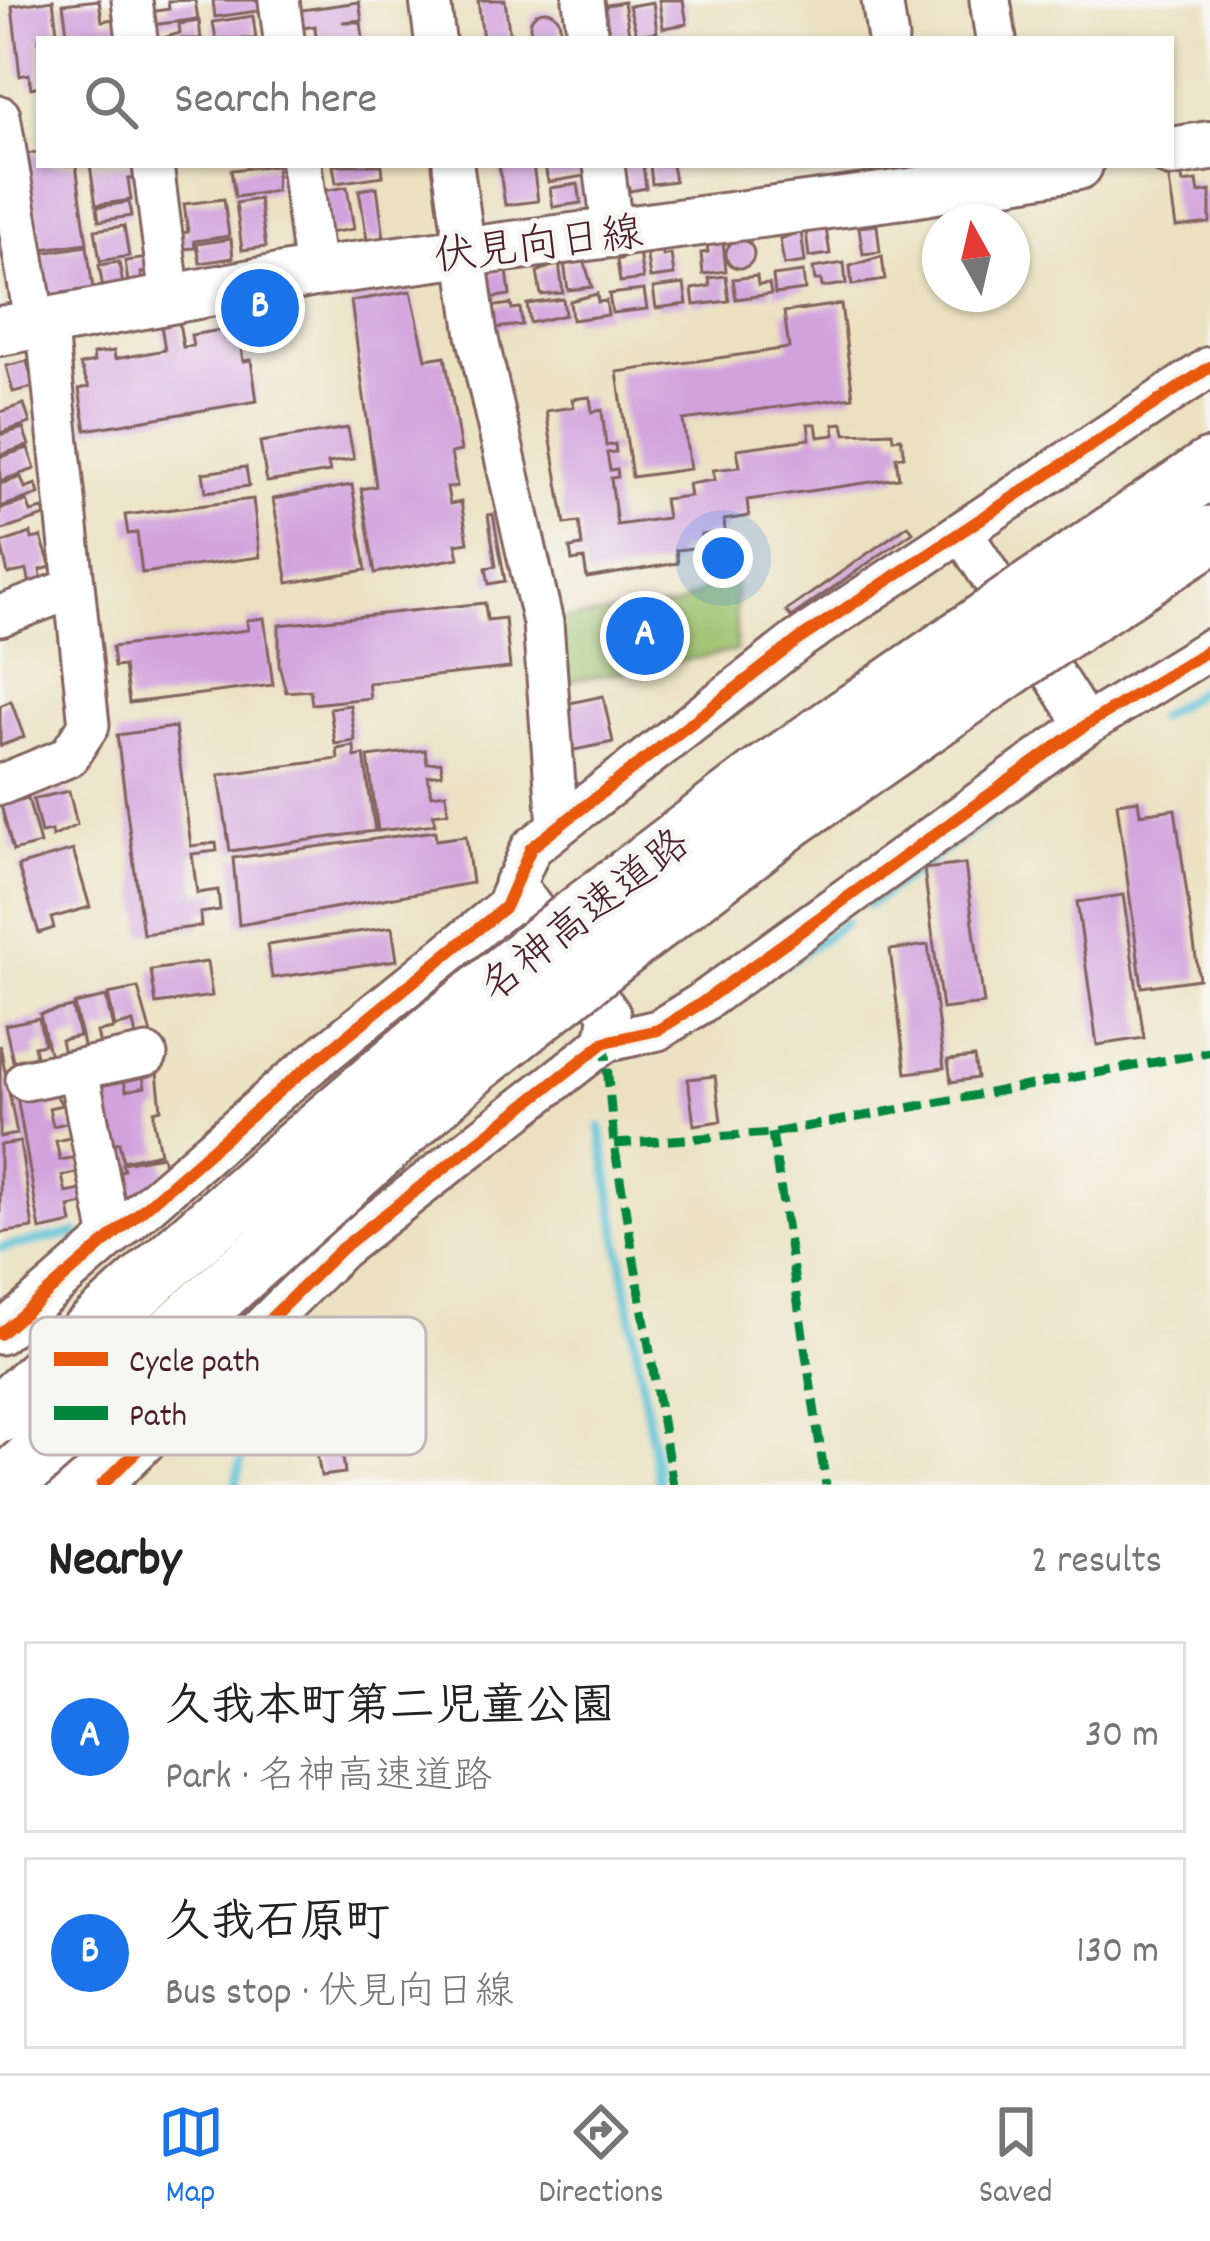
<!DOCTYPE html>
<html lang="en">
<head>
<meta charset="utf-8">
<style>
  :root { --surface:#fff; --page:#f2f2f2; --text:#222; --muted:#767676; --line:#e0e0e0; --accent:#1a73e8 }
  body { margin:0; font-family:Dekko,"Klee One",sans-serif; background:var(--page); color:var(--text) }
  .compass { position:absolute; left:922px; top:204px; width:108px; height:108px; border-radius:50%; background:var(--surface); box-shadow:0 3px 9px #0004; rotate:352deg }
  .you { position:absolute; left:723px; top:558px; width:42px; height:42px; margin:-30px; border:9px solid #fff; border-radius:50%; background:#1a73e8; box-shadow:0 0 0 18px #1a73e833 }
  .badge { display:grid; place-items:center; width:78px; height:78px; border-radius:50%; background:var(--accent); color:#fff; font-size:39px; font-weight:700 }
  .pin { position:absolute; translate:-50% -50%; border:6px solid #fff; box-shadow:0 3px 12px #0006 }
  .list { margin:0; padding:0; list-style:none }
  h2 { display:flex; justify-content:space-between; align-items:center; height:156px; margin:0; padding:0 48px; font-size:51px }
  h2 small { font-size:39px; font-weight:400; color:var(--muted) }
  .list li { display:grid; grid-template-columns:78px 1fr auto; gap:36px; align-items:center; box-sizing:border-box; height:192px; margin:0 24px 24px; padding:0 24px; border:3px solid var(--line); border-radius:0px }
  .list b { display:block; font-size:45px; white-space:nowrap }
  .list p { margin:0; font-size:39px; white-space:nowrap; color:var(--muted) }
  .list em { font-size:39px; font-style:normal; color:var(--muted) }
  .icon { flex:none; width:66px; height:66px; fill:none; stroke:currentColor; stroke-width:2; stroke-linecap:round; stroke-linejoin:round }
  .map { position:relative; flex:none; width:1210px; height:1485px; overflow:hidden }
  .search { position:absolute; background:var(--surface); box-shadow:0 3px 9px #0004; left:36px; right:36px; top:36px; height:132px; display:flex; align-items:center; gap:30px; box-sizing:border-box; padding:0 42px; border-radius:0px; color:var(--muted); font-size:45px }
  .sheet { height:588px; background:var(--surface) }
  nav { display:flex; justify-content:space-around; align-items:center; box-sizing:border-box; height:168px; border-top:3px solid var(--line); background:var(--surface); font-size:33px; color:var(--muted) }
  nav a { display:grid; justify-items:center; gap:6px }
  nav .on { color:var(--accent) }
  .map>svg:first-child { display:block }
</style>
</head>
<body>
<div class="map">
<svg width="1210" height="1485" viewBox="0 0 1210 1485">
  <rect width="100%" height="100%" fill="#f6f6f2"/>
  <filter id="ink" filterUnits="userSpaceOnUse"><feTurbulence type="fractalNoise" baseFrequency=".00833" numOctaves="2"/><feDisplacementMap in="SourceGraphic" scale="24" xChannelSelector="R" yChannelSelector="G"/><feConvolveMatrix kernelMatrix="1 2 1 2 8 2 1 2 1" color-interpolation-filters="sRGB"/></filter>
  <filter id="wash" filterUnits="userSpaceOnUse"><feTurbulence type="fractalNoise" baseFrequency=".004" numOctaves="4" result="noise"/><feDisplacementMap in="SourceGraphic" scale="48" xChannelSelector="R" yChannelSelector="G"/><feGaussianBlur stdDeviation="2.7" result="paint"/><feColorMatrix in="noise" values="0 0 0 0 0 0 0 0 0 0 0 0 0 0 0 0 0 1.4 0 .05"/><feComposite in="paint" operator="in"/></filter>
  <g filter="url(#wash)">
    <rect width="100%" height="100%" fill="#ebe1c0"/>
    <path fill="#9bc16b" stroke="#72704b" stroke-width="3" d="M735,570L736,651L559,683L551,621L677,606Z"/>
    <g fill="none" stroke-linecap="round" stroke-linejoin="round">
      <path stroke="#58c1d5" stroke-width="9" d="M1158,718L1210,684
        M1029,790L1051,775
        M869,905L1015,799
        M786,964L846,922
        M600,1127L659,1485
        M0,1248L76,1233
        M236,1485L247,1429L244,1382"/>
    </g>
    <g id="blocks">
      <path fill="#d2a2dd" d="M53,0L58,39H39V86L31,88L29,74L20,76L12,6Z
        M99,0L102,21L119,18L122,38L68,39L63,4Z
        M195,0L198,19L152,25L150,12L169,9L168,1Z
        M213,0H264L265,10L215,17Z
        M478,0H505L510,39H483Z
        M659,0H683L687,24L663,28Z
        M359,2L362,20L342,22H361L363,39H316L315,26L297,29L295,11Z
        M624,2L629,34L611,37L603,12L607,5Z
        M653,2L657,32L637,35L629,6Z
        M530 26a15 15 0 1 1 30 0a15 15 0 1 1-30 0Z
        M253,16L256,39H216L213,22Z
        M199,21L201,39H160L180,33L179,24Z
        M39,152V165H76L87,243L42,249L27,154Z
        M90,165H137L138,178L128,179L131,200L96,205Z
        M277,165L276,191L235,197L231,170Z
        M333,165H382L383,176L336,183Z
        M499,165H533L538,201L505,205Z
        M545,165H584L585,176L548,182Z
        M621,165H643L646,188L630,191Z
        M650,165H672L675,181L652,184Z
        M1181,172L1183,183L1197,181L1199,193L1210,191V223L1176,227L1168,174Z
        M578,184L581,203L553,207L550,188Z
        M347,187L354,229L328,233L322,191Z
        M377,187L384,238L367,240L359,190Z
        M224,199L229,236L194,241L195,248L183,249L181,233L188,232L184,204Z
        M259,199L266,247L242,250L236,203Z
        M129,202L131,216L99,221L97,207Z
        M877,225L880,252L863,254L859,227Z
        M124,226L129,256L100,261L95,230Z
        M826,228L830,254L809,257L806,231Z
        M801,231L805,262L784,265L780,239Z
        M231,239L233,258L200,263L197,244Z
        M726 254a14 14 0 1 1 28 0a14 14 0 1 1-28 0Z
        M723,242L726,271L703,274L701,253L708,252L707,244Z
        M87,246L93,289L47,295L41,253Z
        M662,248L663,256L671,254L674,275L650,278L646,250Z
        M639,252L643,279L620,282L617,260Z
        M882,256L885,280L852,285L850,266Z
        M149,258L151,271L141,273L142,281L128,283L125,261Z
        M584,260L592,287L568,290L564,262Z
        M119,262L123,285L103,289L99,265Z
        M559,263L563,293L541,295L537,272Z
        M844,263L846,284L822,287L821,280H815L813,268Z
        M507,270L510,295L480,299L476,274Z
        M803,272L805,290L775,294L773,276Z
        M726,276L729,301L694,305L692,289L710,286L709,278Z
        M757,276L758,285L769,284L771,294L736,299L733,279Z
        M684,284L687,304L656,308L653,288Z
        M644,290L647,309L612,313L609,294Z
        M411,291L426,359L445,356L461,451L451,453L457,486L447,488L450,504L461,502L468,542L456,544L459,558L375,573L361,489L376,486L351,301Z
        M597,294L598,302L606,301L608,315L572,320L570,301Z
        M563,299L565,315L530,323L527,304Z
        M511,304L512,309L520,308L522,325L485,329L482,308Z
        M841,304L853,397L683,420L690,469L632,477L617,372L789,348L784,312Z
        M179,322L183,347L193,346L191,335L238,327L243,361L251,360L257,401L86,430L79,389L89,387L80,365L94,362L93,354L114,351L115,359L165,350L161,325Z
        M27,361L34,387L13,392L6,366Z
        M590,397L592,412L602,410L606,446L615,444L616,452L607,453L610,470L617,469L618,477L611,478L617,525L667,518L664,499L690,496L688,484L715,480L713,470L740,467L737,449L810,439L808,424H816L818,437L835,435L834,424L843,423L845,434L892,432L893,439L901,438L904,456L896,457L899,478L747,500L749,516L724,520L725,532L701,535L702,547L676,550L678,563L587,578L584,559L572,561L570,548L582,546L579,522L565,524L546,411L574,407L572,399Z
        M24,404L30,423L0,433V412Z
        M23,428L29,445L0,455V435Z
        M348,428L354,459L328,463L330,472L267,482L260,442Z
        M28,448L35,469L0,481V457Z
        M246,467L249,486L206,492L203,473Z
        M21,477L25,488L36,484L39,494L0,507V484Z
        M352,485L366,570L288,583L273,499Z
        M253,499L260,557L142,573L137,533L128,534L125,515Z
        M27,501L31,512L43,509L45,516L0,531V509Z
        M493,514L505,581L489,584L486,568L496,566L488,515Z
        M908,525L913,532L791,617L786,611Z
        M31,533L32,539L41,537L51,567L40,570L42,582L30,585L27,570L8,574L1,543Z
        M485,603L487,620L505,618L510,668L368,683L370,698L312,704L310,690L286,692L279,665V625Z
        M264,618L273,685L129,703L124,666L114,667L112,647L248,630L247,620Z
        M603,696L613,742L565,752L556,706Z
        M11,701L24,737L0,746V706Z
        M350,705L355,741L335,744L330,708Z
        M175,727L191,846L216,843L217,851L192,854L197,893L218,890L220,910L200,913L201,926L143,934L117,735Z
        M354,746L355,757L364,755L375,831L230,851L219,775L338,759L337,749Z
        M425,750L427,763L441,762L442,774L428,776L431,795L446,793L448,812L433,814L435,824L378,831L368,757Z
        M69,791L77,825L52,837L51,831L41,833L33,799Z
        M28,798L40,844L13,851L1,805Z
        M1138,800L1140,814L1175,809L1199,979L1142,987L1117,803Z
        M435,831L436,840L466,836L472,883L239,925L233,858Z
        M73,850L90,907L51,918L54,928L39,933L18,866Z
        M965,864L984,1004L942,1009L924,869Z
        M1123,895L1144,1038L1097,1045L1077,902Z
        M392,927L397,960L272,978L267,945Z
        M928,945L944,1068L906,1073L890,950Z
        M207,962L212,996L156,1004L151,970Z
        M138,988L151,1034L136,1037L133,1022L115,1027L108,994Z
        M106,997L113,1029L97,1032L100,1046L84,1050L74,1004Z
        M72,1007L79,1036L61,1040L65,1058L51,1061L40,1014Z
        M39,1018L44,1044L34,1046L36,1056L13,1061L5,1025Z
        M0,1045L17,1134L0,1137Z
        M974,1057L977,1078L951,1082L948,1060Z
        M142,1071L157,1072L161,1109L154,1111V1122L160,1153L123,1161L119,1142L112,1144L99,1080L123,1075L126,1091L145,1087Z
        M715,1076L721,1121L694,1125L688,1079Z
        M52,1088L62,1105L49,1108L53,1126L70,1122L73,1137L56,1141L60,1160L77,1157L80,1172L62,1176L66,1193L81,1190L84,1204L69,1207L72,1223L40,1230L17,1096Z
        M20,1142L33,1228L0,1233V1145Z
        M162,1156L166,1174L140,1195L123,1198L118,1172L124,1170L122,1163Z
        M342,1449L345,1473L321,1476L317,1453Z"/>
    </g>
  </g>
  <g filter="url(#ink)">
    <use href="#blocks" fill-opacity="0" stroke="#82635f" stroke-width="3"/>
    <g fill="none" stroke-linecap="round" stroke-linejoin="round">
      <defs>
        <path id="minor" d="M132,0L137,39
          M279,0L284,39
          M430,0L435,39
          M583,0L588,39
          M882,0L888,39
          M990,0L996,39
          M0,116L35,323
          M153,165L170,298
          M301,165L315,272
          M453,165L477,335L543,623L558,826
          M604,165L613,235
          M962,532L1086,725
          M0,616L71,589
          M0,785L68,757L89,725L46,321
          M514,883L610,1014L605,1042
          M78,1070L111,1238
          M26,1080L147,1055
          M0,1334L286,1085L505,907L531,848L798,640L1210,367
          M102,1485L341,1249L605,1042L658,1030L700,1004L1086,725L1210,649"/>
        <path id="major" d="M1171,152L1210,146
          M0,331L315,272L911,193L1078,165"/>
        <path id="highway" d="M1028,592L1210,468
          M1056,635L1210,535
          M588,908L758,779L991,618
          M621,949L793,817L1018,661
          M51,1485L136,1400"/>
      </defs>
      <use href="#minor" stroke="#82635f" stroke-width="45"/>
      <use href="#major" stroke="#82635f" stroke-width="54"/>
      <use href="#highway" stroke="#82635f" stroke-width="63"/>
      <use href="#minor" stroke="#fff" stroke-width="39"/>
      <use href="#major" stroke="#fff" stroke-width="48"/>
      <use href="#highway" stroke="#fff" stroke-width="57"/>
      <defs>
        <path id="highway-bridge" d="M991,618L1028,592
          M1018,661L1056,635
          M0,1414C191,1239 384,1068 588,908
          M5,1485L473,1066L621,949"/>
      </defs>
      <use href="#highway-bridge" stroke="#82635f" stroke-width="63" stroke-linecap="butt"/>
      <use href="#highway-bridge" stroke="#fff" stroke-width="57"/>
      <path stroke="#00873e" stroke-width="9" stroke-dasharray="18 9" stroke-linecap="butt" d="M605,1042L614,1144L673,1485
        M772,1133L826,1485
        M614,1144L772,1133L1210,1052"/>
      <defs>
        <path id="cycleway" d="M0,1334L286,1085L505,907L531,848L798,640L1210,367
          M102,1485L341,1249L605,1042L658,1030L700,1004L1086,725L1210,649"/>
      </defs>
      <use href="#cycleway" stroke="#f6f6f2" stroke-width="20"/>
      <use href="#cycleway" stroke="#e8590c" stroke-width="12"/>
    </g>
  </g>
  <g text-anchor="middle" stroke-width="10" stroke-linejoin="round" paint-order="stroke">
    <g font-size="42" fill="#4a1f2b" stroke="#f6f6f2">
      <text transform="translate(538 242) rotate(-7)" y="15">伏見向日線</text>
      <text transform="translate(583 913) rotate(-38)" y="15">名神高速道路</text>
    </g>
  </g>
  <rect x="30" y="1317" width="396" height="138" rx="18" fill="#f6f6f2" stroke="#c2b6b6" stroke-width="3"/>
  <rect x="54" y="1352" width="54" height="14" fill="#e8590c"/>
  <rect x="54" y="1406" width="54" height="14" fill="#00873e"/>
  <g font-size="33" fill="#4a1f2b">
    <text x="129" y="1371">Cycle path</text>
    <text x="129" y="1425">Path</text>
  </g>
</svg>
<svg class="compass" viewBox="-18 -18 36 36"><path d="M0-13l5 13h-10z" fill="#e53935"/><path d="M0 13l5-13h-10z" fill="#767676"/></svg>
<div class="you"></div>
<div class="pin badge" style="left:645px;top:636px">A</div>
<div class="pin badge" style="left:260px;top:308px">B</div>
<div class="search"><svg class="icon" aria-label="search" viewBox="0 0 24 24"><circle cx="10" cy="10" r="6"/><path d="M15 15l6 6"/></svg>Search here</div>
</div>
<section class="sheet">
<h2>Nearby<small>2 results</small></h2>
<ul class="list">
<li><span class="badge">A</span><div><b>久我本町第二児童公園</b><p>Park · 名神高速道路</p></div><em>30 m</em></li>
<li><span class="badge">B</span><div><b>久我石原町</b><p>Bus stop · 伏見向日線</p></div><em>130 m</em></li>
</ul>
</section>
<nav>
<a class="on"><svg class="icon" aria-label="map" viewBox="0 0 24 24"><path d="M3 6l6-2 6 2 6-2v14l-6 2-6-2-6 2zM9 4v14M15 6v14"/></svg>Map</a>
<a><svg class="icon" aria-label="directions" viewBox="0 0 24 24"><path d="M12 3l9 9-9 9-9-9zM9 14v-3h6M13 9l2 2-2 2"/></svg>Directions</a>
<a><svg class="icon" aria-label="saved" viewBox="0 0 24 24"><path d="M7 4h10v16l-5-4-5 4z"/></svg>Saved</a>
</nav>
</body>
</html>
